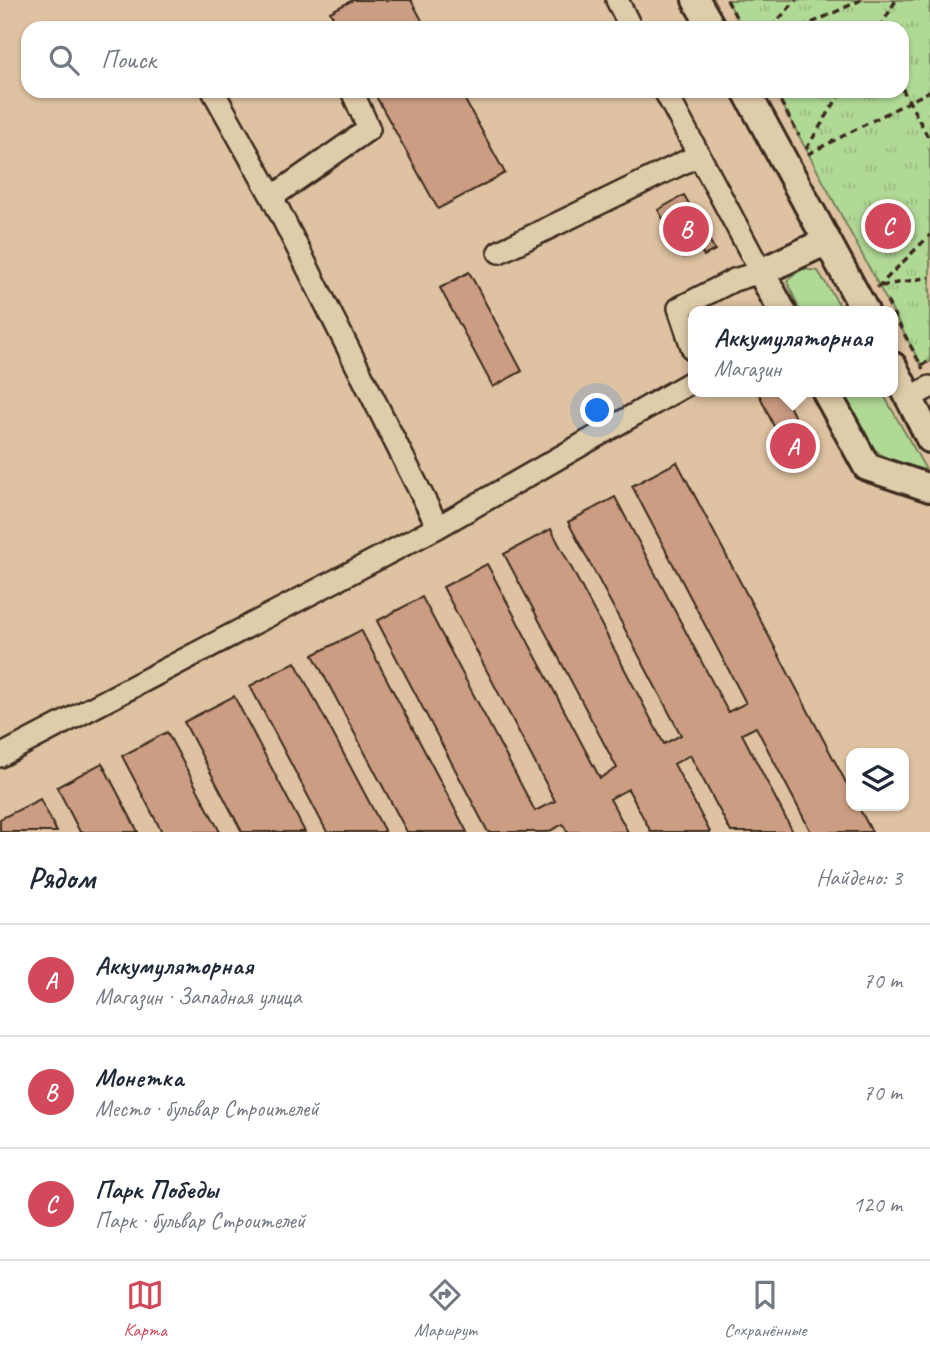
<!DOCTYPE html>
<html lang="ru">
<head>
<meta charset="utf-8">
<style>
  :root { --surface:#fff; --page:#f6f6f7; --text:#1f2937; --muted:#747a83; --line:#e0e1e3; --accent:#d1495b }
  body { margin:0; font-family:Caveat,sans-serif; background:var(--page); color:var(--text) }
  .controls { position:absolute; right:21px; bottom:21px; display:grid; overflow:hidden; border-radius:14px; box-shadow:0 2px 5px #0004 }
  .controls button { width:63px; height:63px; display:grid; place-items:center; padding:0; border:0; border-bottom:2px solid var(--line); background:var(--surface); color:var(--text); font:35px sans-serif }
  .you { position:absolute; left:598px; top:411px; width:24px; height:24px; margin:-18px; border:5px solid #fff; border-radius:50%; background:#1a73e8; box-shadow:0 0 0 10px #1a73e833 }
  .badge { display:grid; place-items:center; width:46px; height:46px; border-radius:50%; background:var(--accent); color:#fff; font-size:23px; font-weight:700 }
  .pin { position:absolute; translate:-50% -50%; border:4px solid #fff; box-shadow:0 2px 7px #0006 }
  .popup { position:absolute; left:688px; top:306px; width:210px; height:91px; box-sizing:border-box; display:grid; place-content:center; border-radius:14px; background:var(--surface); filter:drop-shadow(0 2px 5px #0005); font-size:23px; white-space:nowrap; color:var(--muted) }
  .popup b { font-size:26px; color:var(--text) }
  .popup::after { content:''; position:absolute; left:50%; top:100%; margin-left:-14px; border:14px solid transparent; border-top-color:var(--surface) }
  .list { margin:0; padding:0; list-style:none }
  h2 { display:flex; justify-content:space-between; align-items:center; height:91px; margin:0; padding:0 28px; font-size:30px }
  h2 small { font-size:23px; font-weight:400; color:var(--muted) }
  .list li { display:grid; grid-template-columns:46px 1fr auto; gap:21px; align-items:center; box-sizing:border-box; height:112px; padding:0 28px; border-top:2px solid var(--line) }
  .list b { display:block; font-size:26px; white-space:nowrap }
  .list p { margin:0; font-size:23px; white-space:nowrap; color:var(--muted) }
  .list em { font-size:23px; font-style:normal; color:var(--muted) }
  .icon { flex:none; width:38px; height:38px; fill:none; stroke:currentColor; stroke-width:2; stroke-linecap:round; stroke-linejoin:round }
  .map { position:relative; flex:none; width:930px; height:832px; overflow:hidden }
  .search { position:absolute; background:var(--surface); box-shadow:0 2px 5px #0004; left:21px; right:21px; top:21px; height:77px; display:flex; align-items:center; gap:18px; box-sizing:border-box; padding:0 24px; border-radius:21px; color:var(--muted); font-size:26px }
  .sheet { height:427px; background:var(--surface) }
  nav { display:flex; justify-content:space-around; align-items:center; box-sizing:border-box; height:98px; border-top:2px solid var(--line); background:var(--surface); font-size:19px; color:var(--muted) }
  nav a { display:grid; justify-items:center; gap:4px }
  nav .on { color:var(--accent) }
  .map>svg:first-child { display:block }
</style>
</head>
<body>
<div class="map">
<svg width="930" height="832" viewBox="0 0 930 832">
  <defs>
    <pattern id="park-tufts" width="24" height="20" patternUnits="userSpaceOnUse" patternTransform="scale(1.75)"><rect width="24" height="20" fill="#b0d996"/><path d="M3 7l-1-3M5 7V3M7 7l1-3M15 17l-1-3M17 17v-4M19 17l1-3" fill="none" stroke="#98ba81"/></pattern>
  </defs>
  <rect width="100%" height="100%" fill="#dec2a1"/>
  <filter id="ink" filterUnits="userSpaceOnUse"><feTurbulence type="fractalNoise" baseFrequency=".0143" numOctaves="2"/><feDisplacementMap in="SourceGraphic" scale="14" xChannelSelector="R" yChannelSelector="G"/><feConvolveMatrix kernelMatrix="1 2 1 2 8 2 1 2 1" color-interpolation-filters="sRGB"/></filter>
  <g filter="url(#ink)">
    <path fill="#b0d996" stroke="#76825a" stroke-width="2" d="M801,269L818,271L842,309L800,311L787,281Z
      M842,392H882L929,475C867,456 869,447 842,392Z"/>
    <path fill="url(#park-tufts)" stroke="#76825a" stroke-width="2" d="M727,0H930V362L921,365L775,91H902V28H742Z"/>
    <path fill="#cb9d82" stroke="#3b2a1e" stroke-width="2" d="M353,0H411L426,28H339L330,12Z
      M373,91H460L505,173L438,209Z
      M684,195L715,250L704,256L700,249L684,257L658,210Z
      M469,272L522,371L493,387L440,288Z
      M764,392H782L809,445L787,455L759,394Z
      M677,462L851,792V806H858L872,832H811L756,727L742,734L793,832H731L690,755L674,764L710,832H651L628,789L610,799L628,832H567L563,824L548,832H488L377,621L422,597L535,811L555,801L443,587L487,564L600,778L617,768L504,554L551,529L664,744L681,735L568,522L615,497L728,712L746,703L632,486Z
      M361,630L467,832H407L313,655Z
      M295,662L385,832H327L250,686Z
      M234,696L305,832H242L184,722Z
      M167,732L220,832H162L122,756Z
      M102,763L138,832H80L57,787Z
      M40,799L57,832H0V819Z"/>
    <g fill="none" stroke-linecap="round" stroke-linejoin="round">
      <defs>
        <path id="minor" d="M617,0L631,28
          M213,91L272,197
          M352,91L369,129L272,197L438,527
          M665,91L761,272L734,280L679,308L693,350
          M499,252L699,155
          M909,398L930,387
          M0,756L438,527L693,381"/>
        <path id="major" d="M696,0L712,28
          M746,91L865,311
          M782,311L761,272L827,241
          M893,366L930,439
          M826,392L867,467L930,488"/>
      </defs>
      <use href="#minor" stroke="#3b2a1e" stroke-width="26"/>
      <use href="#major" stroke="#3b2a1e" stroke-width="32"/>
      <path stroke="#3b2a1e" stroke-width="3.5" stroke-dasharray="7 5" stroke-linecap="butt" d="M727,0L742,28
        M771,28L796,0
        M801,28L861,0
        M880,28L896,0
        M902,88L930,141
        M775,91L799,136
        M806,149L842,91
        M808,154L930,91
        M881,286L930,277
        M877,288L930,235
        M887,301L892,311
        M893,313L923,369
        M921,365L930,361"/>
      <use href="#minor" stroke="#dfccaa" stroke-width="21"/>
      <use href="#major" stroke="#dfccaa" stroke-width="26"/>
    </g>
  </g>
</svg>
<div class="controls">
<button><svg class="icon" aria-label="layers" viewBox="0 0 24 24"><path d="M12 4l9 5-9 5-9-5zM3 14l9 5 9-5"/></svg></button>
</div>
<div class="you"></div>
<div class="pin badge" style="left:793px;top:446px">A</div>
<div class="popup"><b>Аккумуляторная</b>Магазин</div>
<div class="pin badge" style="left:686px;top:229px">B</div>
<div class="pin badge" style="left:888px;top:226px">C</div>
<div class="search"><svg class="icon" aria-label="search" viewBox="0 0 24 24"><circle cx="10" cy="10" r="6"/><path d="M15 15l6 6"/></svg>Поиск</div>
</div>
<section class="sheet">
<h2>Рядом<small>Найдено: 3</small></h2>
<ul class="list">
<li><span class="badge">A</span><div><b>Аккумуляторная</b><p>Магазин · Западная улица</p></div><em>70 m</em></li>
<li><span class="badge">B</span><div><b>Монетка</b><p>Место · бульвар Строителей</p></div><em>70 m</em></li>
<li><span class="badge">C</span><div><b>Парк Победы</b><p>Парк · бульвар Строителей</p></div><em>120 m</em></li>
</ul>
</section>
<nav>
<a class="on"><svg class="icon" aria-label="map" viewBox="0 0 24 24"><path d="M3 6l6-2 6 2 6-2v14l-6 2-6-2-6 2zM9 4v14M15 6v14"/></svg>Карта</a>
<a><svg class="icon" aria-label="directions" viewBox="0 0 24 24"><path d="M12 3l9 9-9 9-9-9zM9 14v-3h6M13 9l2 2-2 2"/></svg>Маршрут</a>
<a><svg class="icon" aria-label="saved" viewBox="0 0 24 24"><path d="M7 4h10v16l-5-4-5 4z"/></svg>Сохранённые</a>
</nav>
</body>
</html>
